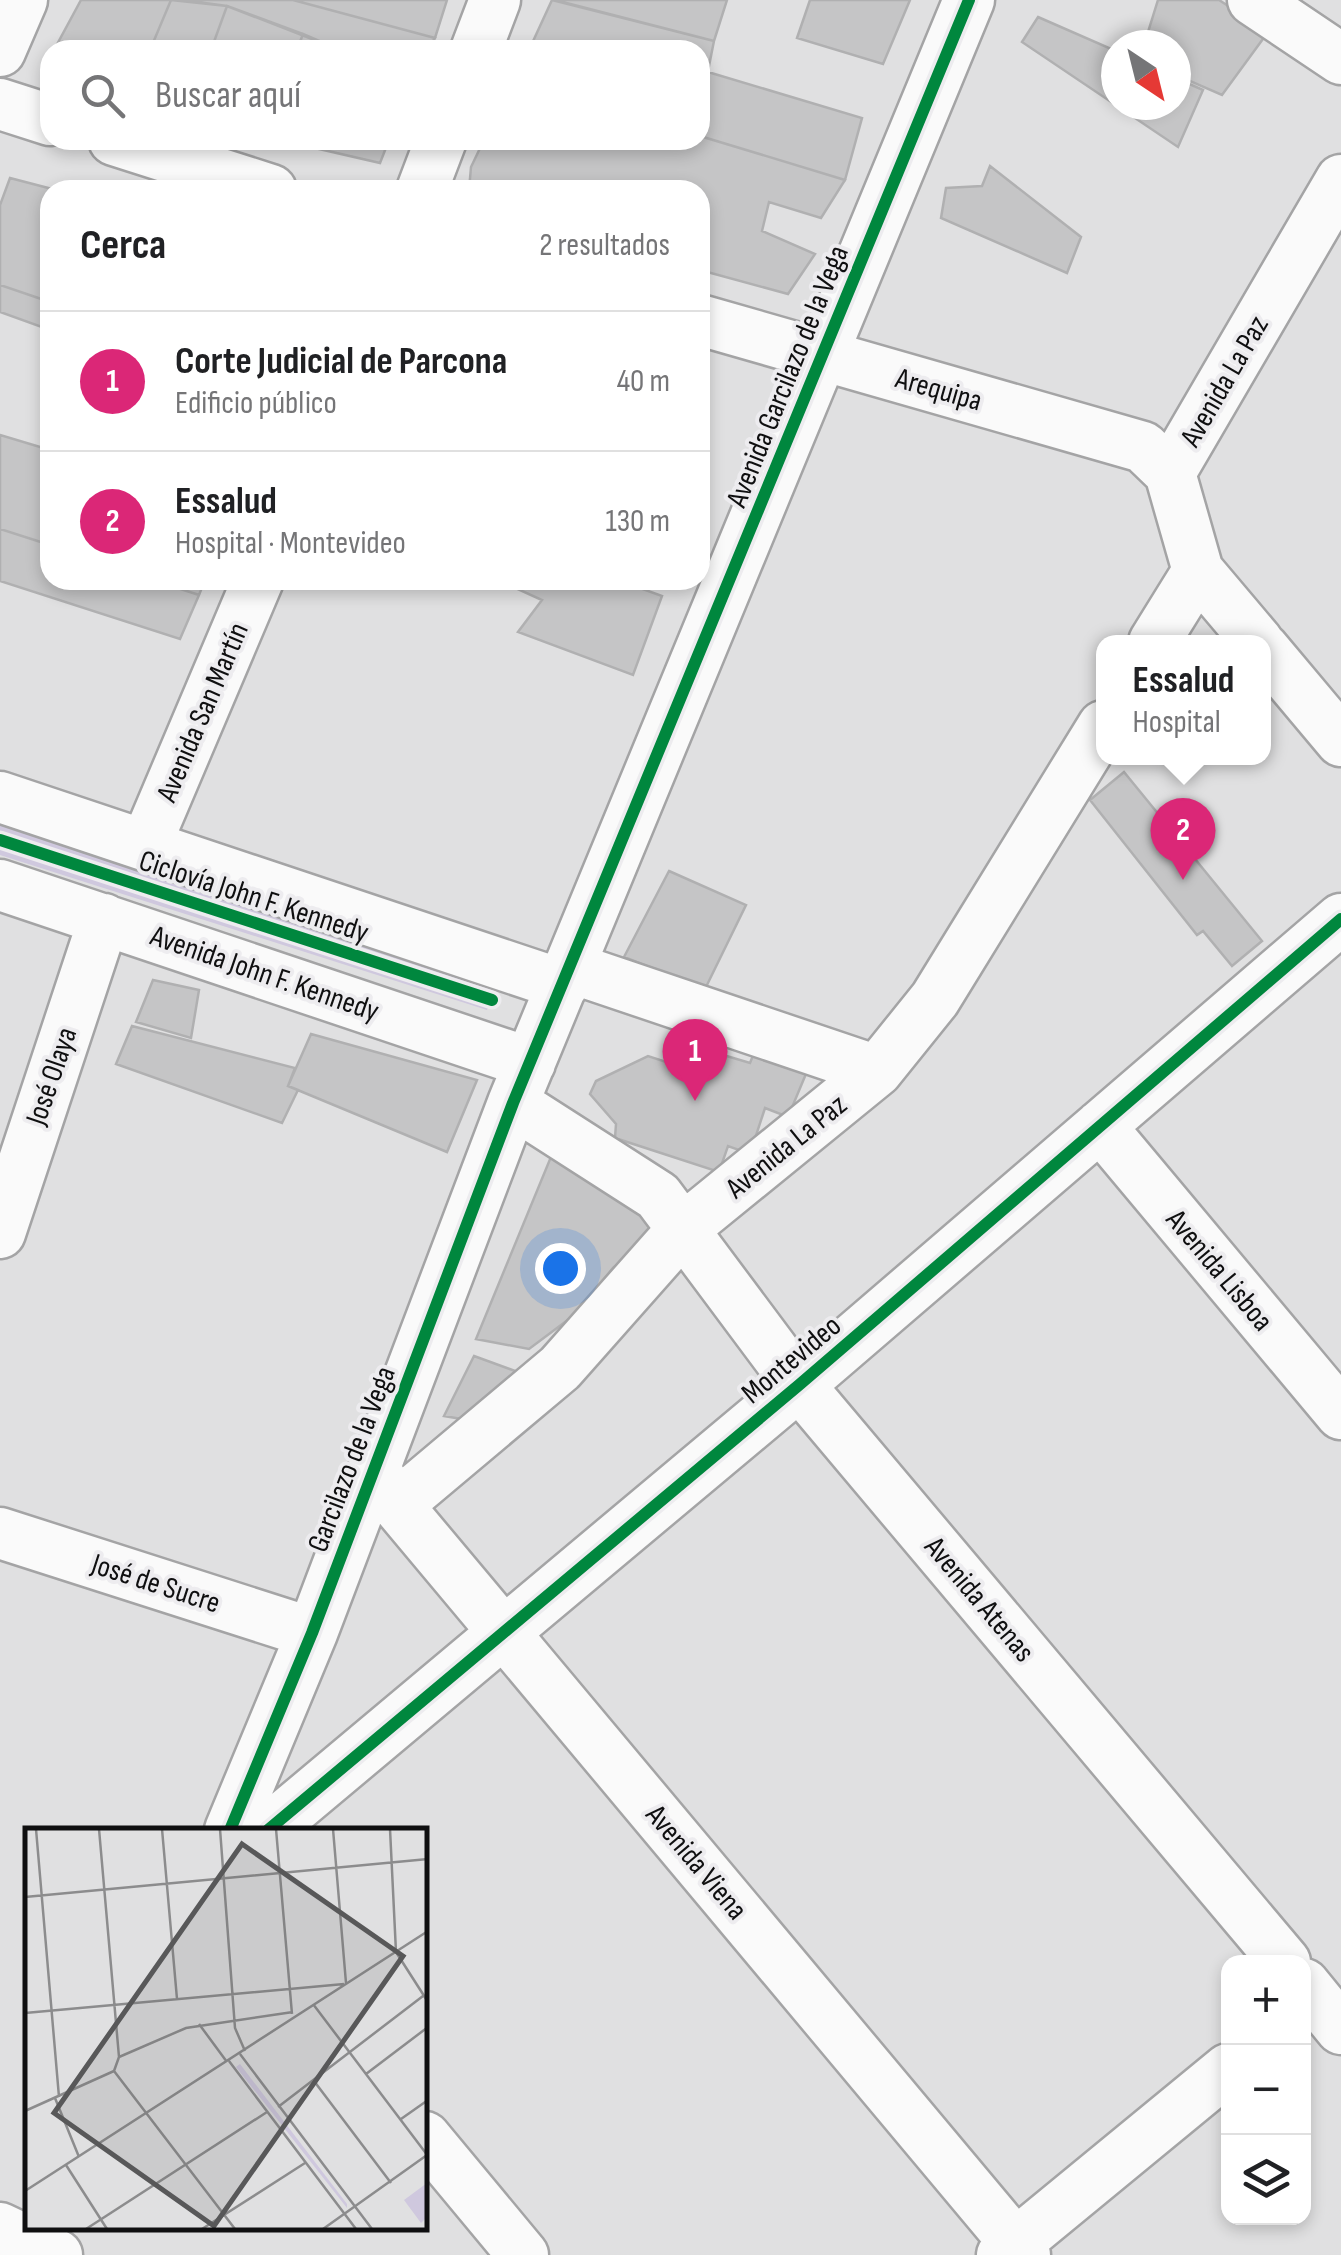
<!DOCTYPE html>
<html lang="es">
<head>
<meta charset="utf-8">
<style>
  :root { --surface:#fff; --page:#f2f2f2; --text:#202124; --muted:#757577; --line:#e0e0e0; --accent:#db2777 }
  body { margin:0; font-family:"Sofia Sans Condensed",sans-serif; background:var(--page); color:var(--text) }
  .controls { position:absolute; right:30px; bottom:30px; display:grid; overflow:hidden; border-radius:20px; box-shadow:0 5px 15px #0003 }
  .controls button { width:90px; height:90px; display:grid; place-items:center; padding:0; border:0; border-bottom:2px solid var(--line); background:var(--surface); color:var(--text); font:50px sans-serif }
  .compass { position:absolute; left:1101px; top:30px; width:90px; height:90px; border-radius:50%; background:var(--surface); box-shadow:0 5px 15px #0003; rotate:145deg }
  .you { position:absolute; left:560px; top:1268px; width:35px; height:35px; margin:-25px; border:8px solid #fff; border-radius:50%; background:#1a73e8; box-shadow:0 0 0 15px #1a73e833 }
  .badge { display:grid; place-items:center; width:65px; height:65px; border-radius:50%; background:var(--accent); color:#fff; font-size:32px; font-weight:700 }
  .pin { position:absolute; translate:-50% -82px; filter:drop-shadow(0 2px 5px #0008) }
  .pin::after { content:''; position:absolute; top:52px; width:35px; height:30px; background:inherit; clip-path:polygon(0 0,100% 0,50% 100%) }
  .popup { position:absolute; left:1096px; top:635px; width:175px; height:130px; box-sizing:border-box; display:grid; place-content:center; border-radius:20px; background:var(--surface); filter:drop-shadow(0 2px 8px #0005); font-size:32px; white-space:nowrap; color:var(--muted) }
  .popup b { font-size:38px; color:var(--text) }
  .popup::after { content:''; position:absolute; left:50%; top:100%; margin-left:-20px; border:20px solid transparent; border-top-color:var(--surface) }
  .list { margin:0; padding:0; list-style:none }
  h2 { display:flex; justify-content:space-between; align-items:center; height:130px; margin:0; padding:0 40px; font-size:42px }
  h2 small { font-size:32px; font-weight:400; color:var(--muted) }
  .list li { display:grid; grid-template-columns:65px 1fr auto; gap:30px; align-items:center; box-sizing:border-box; height:140px; padding:0 40px; border-top:2px solid var(--line) }
  .list b { display:block; font-size:38px; white-space:nowrap }
  .list p { margin:0; font-size:32px; white-space:nowrap; color:var(--muted) }
  .list em { font-size:32px; font-style:normal; color:var(--muted) }
  .icon { flex:none; width:55px; height:55px; fill:none; stroke:currentColor; stroke-width:2; stroke-linecap:round; stroke-linejoin:round }
  .map { position:relative; flex:none; width:1341px; height:2255px; overflow:hidden }
  .search { position:absolute; background:var(--surface); box-shadow:0 5px 15px #0003; left:40px; top:40px; width:670px; height:110px; display:flex; align-items:center; gap:25px; box-sizing:border-box; padding:0 35px; border-radius:30px; color:var(--muted); font-size:38px }
  .panel { position:absolute; background:var(--surface); box-shadow:0 5px 15px #0003; left:40px; top:180px; width:670px; height:410px; border-radius:30px }
  .map>svg:first-child { display:block }
</style>
</head>
<body>
<div class="map">
<svg width="1341" height="2255" viewBox="0 0 1341 2255">
  <rect width="100%" height="100%" fill="#e0e0e1"/>
  <path fill="#cfc8de" d="M0,816L502,977L487,1010L0,855Z"/>
  <path fill="#c5c5c6" stroke="#b0b0b1" stroke-width="2.5" d="M81,0H171L150,50H54Z
    M171,0L227,6L211,50H150Z
    M183,0H293L435,38L427,50H340L227,6Z
    M293,0H447L435,38Z
    M552,0L714,41L700,111V50H529Z
    M555,0H727L714,41Z
    M810,0H910L883,64L797,38Z
    M1158,0H1219L1268,32L1222,95L1176,75V45H1144Z
    M227,6L303,34L297,50H211Z
    M1038,17L1116,51V105H1176V78L1203,90L1178,147L1022,42Z
    M303,34L340,50H297Z
    M708,72L862,118L845,180L700,136Z
    M700,136L845,180L821,218L769,202L762,231L815,254L788,294L700,270V190H469L471,167L484,140H700Z
    M318,140H389L380,163L315,148Z
    M990,166L1081,237L1067,273L941,218L946,188L982,186Z
    M10,178L56,190H50V302L0,285V205Z
    M0,285L50,302V330L0,312Z
    M0,435L50,450V545L0,529Z
    M0,529L50,545V580H153L199,595L180,639L0,581Z
    M153,580H205L199,595Z
    M498,580H618L662,596L633,675L518,632L542,600Z
    M1124,772L1262,941L1232,966L1203,931L1197,935L1090,800Z
    M669,871L746,905L705,989L624,957Z
    M153,980L199,990L191,1038L136,1022Z
    M132,1026L295,1068L288,1086L298,1090L282,1123L116,1064Z
    M311,1034L477,1080L447,1152L288,1086Z
    M673,1040L750,1063L754,1053L808,1069L788,1117L765,1108L750,1154L728,1146L719,1172L615,1138L616,1124L590,1094L596,1081L648,1056L666,1062Z
    M553,1152L656,1217L653,1237L613,1268L577,1313L529,1349L476,1339Z
    M474,1356L526,1375L473,1421L444,1416Z"/>
  <g fill="none" stroke-linecap="round" stroke-linejoin="round">
    <defs>
      <path id="minor" d="M1253,0L1341,59
        M476,50L495,0
        M0,51L22,0
        M0,104L50,120
        M114,140L271,190
        M422,190L441,140
        M700,320L1143,447L1170,473
        M1198,571L1258,642
        M1154,642L1198,571L1170,473L1341,180
        M1263,648L1341,741
        M0,797L563,985
        M146,844L258,580
        M0,885L530,1063
        M569,967L877,1071
        M513,1103L658,1196L799,1385L1285,1962
        M1100,1126L1341,1414
        M0,1233L104,919
        M380,1478L397,1505L1025,2255
        M397,1505L560,1368L683,1229L877,1071L935,999L1103,726
        M0,1533L312,1633
        M230,1830L312,1633L513,1103L969,0
        M268,1830L799,1385L1341,919
        M1304,1984L1341,2029
        M425,2137L523,2255
        M0,2228L57,2255
        M1002,2255L1228,2069"/>
    </defs>
    <use href="#minor" stroke="#a4a4a5" stroke-width="55"/>
    <use href="#minor" stroke="#fafafa" stroke-width="50"/>
    <defs>
      <path id="cycleway" d="M0,840L492,1000
        M230,1830L312,1633L513,1103L969,0
        M268,1830L799,1385L1341,919"/>
    </defs>
    <use href="#cycleway" stroke="#edecef" stroke-width="19"/>
    <use href="#cycleway" stroke="#00873e" stroke-width="12"/>
  </g>
  <g text-anchor="middle" stroke-width="8" stroke-linejoin="round" paint-order="stroke">
    <g font-size="30" fill="#0f0f10" stroke="#edecef">
      <text transform="translate(787 376) rotate(-68)" y="10">Avenida Garcilazo de la Vega</text>
      <text transform="translate(1224 381) rotate(-60)" y="10">Avenida La Paz</text>
      <text transform="translate(939 389) rotate(16)" y="10">Arequipa</text>
      <text transform="translate(202 712) rotate(-67)" y="10">Avenida San Martín</text>
      <text transform="translate(254 896) rotate(18)" y="10">Ciclovía John F. Kennedy</text>
      <text transform="translate(265 973) rotate(19)" y="10">Avenida John F. Kennedy</text>
      <text transform="translate(51 1076) rotate(-71)" y="10">José Olaya</text>
      <text transform="translate(786 1146) rotate(-39)" y="10">Avenida La Paz</text>
      <text transform="translate(1220 1270) rotate(50)" y="10">Avenida Lisboa</text>
      <text transform="translate(791 1359) rotate(-40)" y="10">Montevideo</text>
      <text transform="translate(351 1459) rotate(-69)" y="10">Garcilazo de la Vega</text>
      <text transform="translate(156 1583) rotate(18)" y="10">José de Sucre</text>
      <text transform="translate(980 1599) rotate(50)" y="10">Avenida Atenas</text>
      <text transform="translate(697 1862) rotate(50)" y="10">Avenida Viena</text>
    </g>
  </g>
  <g transform="translate(25 1828)">
    <rect width="402" height="402" fill="#e0e0e1"/>
    <path d="M215,236L322,376V380L211,239ZM402,355V389L396,395L379,372Z" fill="#cfc8de"/>
    <path fill="none" stroke="#8c8c8d" stroke-width="2.5" d="M11,1L34,269M74,1L94,229M137,1L152,171M195,1L210,200L220,223M251,1L267,186M308,1L321,155M365,1L371,124L403,174M0,69L403,31M288,176L403,328M0,185L319,156M174,196L202,234M215,226L347,401M204,233L331,401M89,243L210,401M341,246L403,199M289,253L366,355M30,270L54,329M253,279L398,168M0,283L89,243L94,229L161,200L268,184M376,291L403,272M41,337L82,401M0,363L403,103M61,401L242,284M177,401L280,335M298,401L402,327"/>
    <path fill="#585859" fill-opacity="0.15" stroke="#585859" stroke-width="5" d="M217,16L378,128L189,398L29,285Z"/>
    <rect width="402" height="402" fill="none" stroke="#0f0f10" stroke-width="5"/>
  </g>
</svg>
<div class="controls">
<button>+</button>
<button>−</button>
<button><svg class="icon" aria-label="layers" viewBox="0 0 24 24"><path d="M12 4l9 5-9 5-9-5zM3 14l9 5 9-5"/></svg></button>
</div>
<svg class="compass" viewBox="-18 -18 36 36"><path d="M0-13l5 13h-10z" fill="#e53935"/><path d="M0 13l5-13h-10z" fill="#757577"/></svg>
<div class="you"></div>
<div class="pin badge" style="left:695px;top:1101px">1</div>
<div class="pin badge" style="left:1183px;top:880px">2</div>
<div class="popup"><b>Essalud</b>Hospital</div>
<div class="search"><svg class="icon" aria-label="search" viewBox="0 0 24 24"><circle cx="10" cy="10" r="6"/><path d="M15 15l6 6"/></svg>Buscar aquí</div>
<section class="panel">
<h2>Cerca<small>2 resultados</small></h2>
<ul class="list">
<li><span class="badge">1</span><div><b>Corte Judicial de Parcona</b><p>Edificio público</p></div><em>40 m</em></li>
<li><span class="badge">2</span><div><b>Essalud</b><p>Hospital · Montevideo</p></div><em>130 m</em></li>
</ul>
</section>
</div>
</body>
</html>
